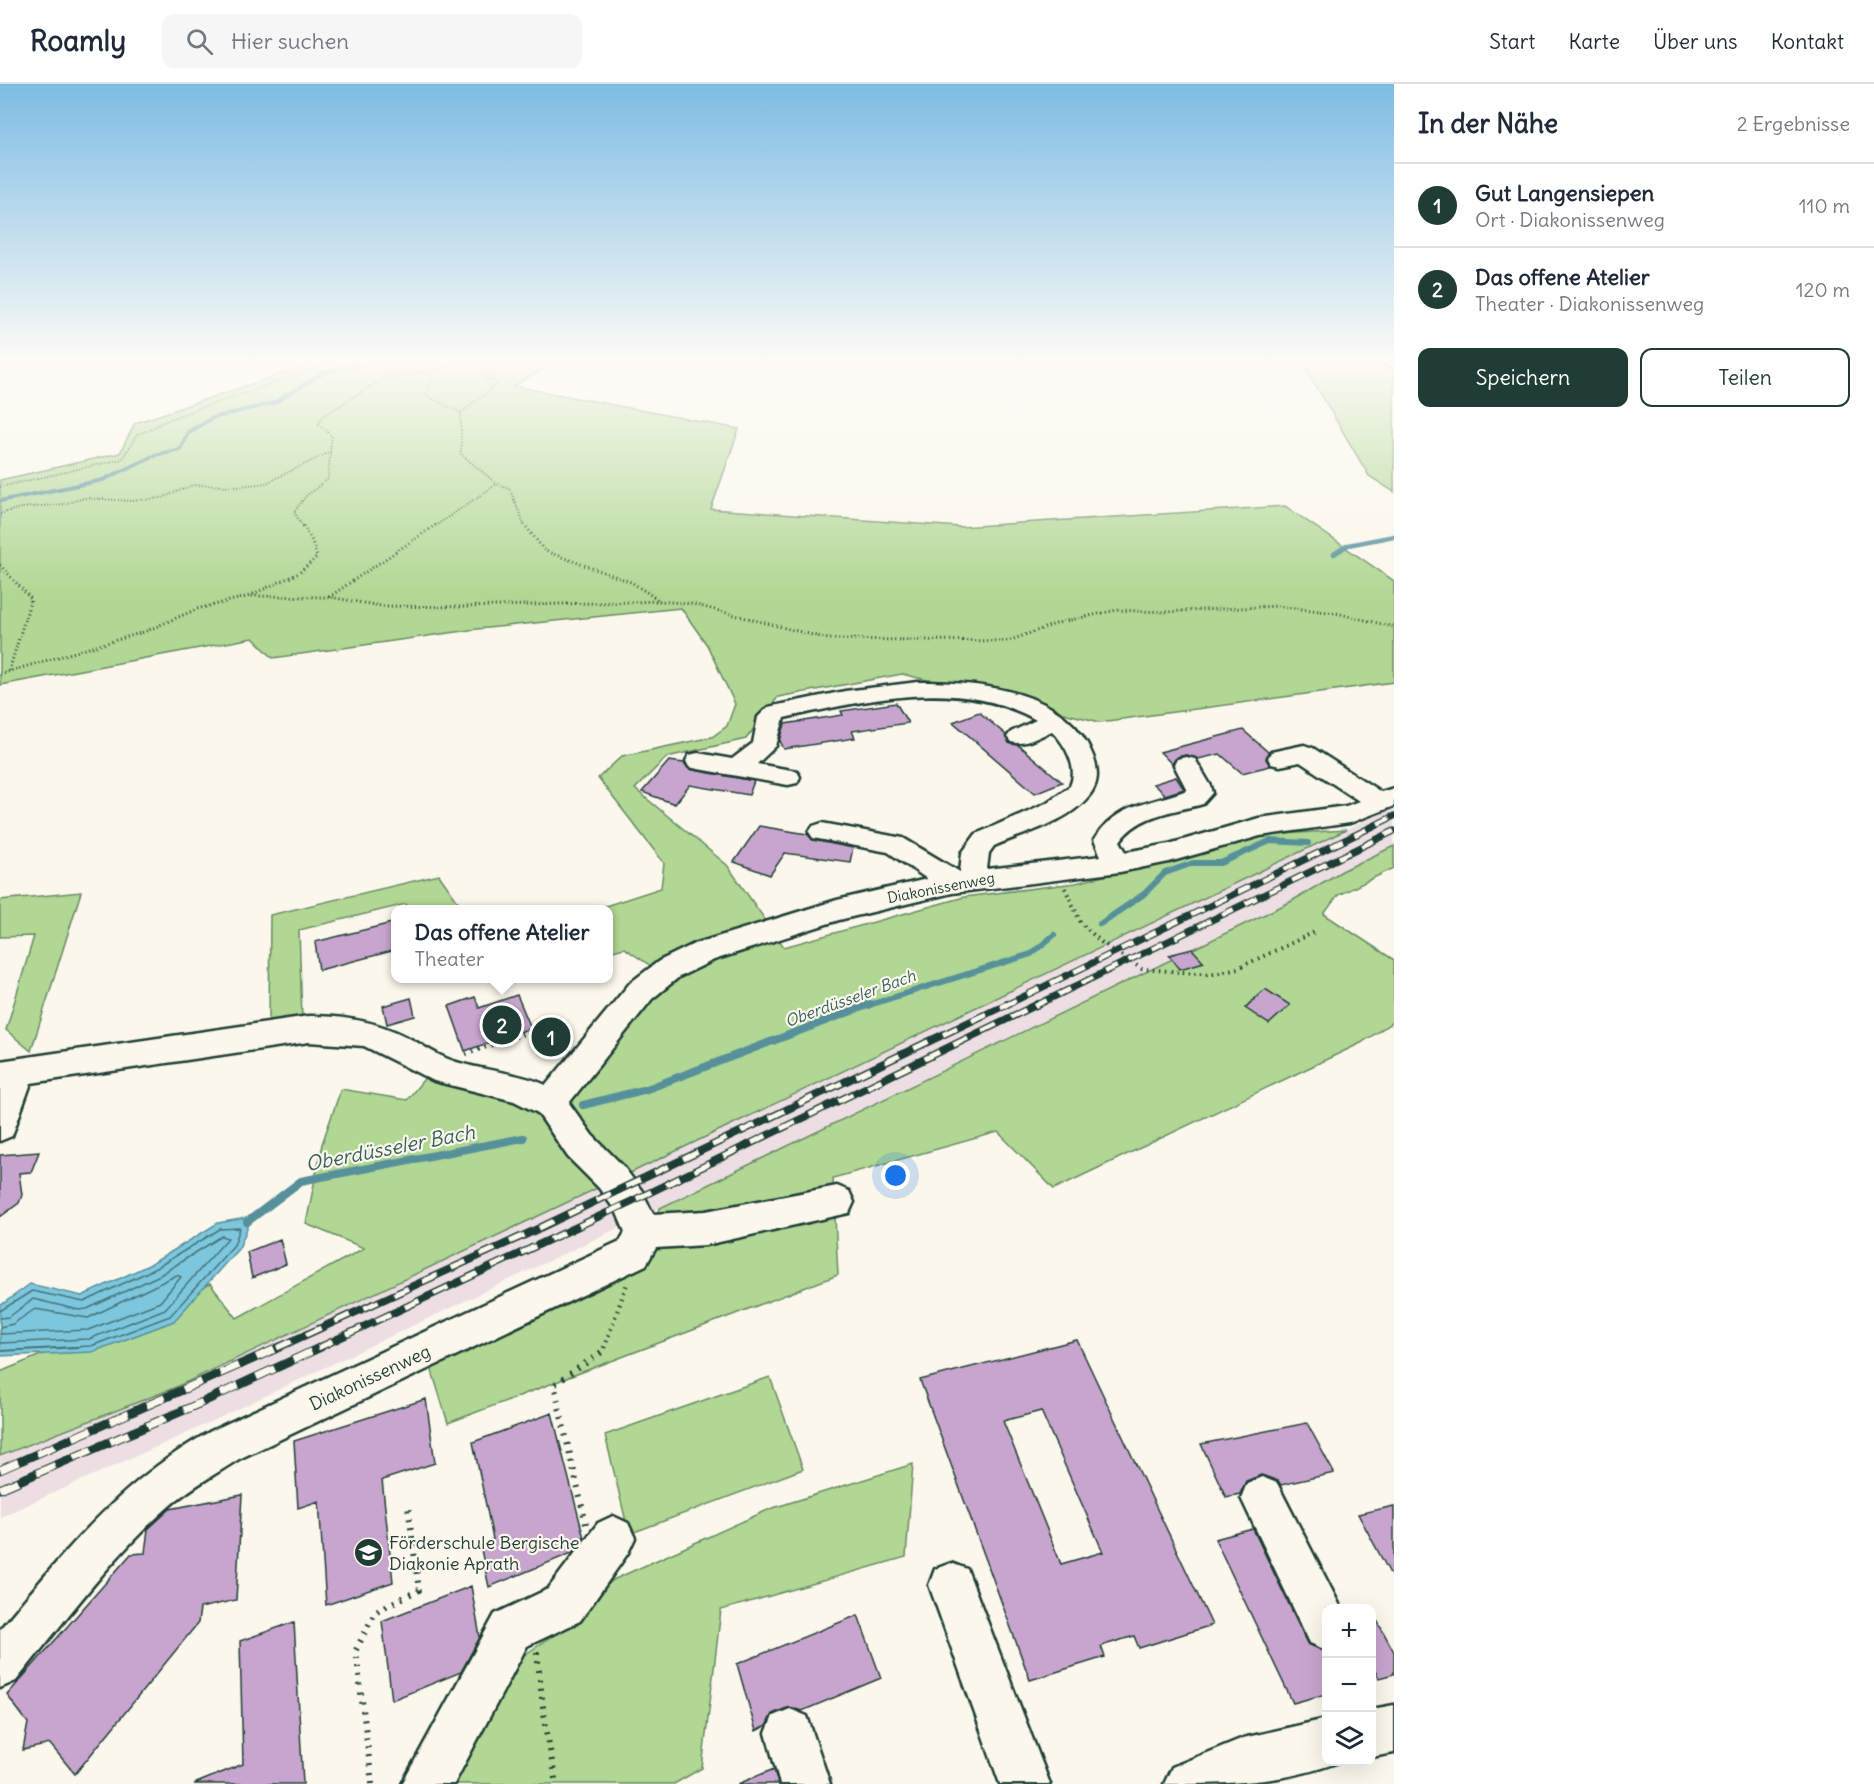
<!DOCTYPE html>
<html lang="de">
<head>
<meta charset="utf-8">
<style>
  :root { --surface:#fff; --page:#f6f6f7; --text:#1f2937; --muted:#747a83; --line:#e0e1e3; --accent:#1f3d34 }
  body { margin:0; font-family:Delius,sans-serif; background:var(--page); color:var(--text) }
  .controls { position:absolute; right:18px; bottom:18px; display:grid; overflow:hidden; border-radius:12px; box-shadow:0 6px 24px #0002 }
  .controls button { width:54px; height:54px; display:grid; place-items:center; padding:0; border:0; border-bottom:2px solid var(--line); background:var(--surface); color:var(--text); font:30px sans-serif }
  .you { position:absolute; left:896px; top:1092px; width:21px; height:21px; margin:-15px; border:4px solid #fff; border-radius:50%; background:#1a73e8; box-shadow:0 0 0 9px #1a73e833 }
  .badge { display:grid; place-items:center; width:39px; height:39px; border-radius:50%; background:var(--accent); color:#fff; font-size:20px; font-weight:700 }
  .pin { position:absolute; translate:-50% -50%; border:3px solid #fff; box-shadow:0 2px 6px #0006 }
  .popup { position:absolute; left:391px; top:821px; width:222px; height:78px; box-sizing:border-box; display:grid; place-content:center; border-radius:12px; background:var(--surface); filter:drop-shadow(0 2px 4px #0005); font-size:20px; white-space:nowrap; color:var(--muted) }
  .popup b { font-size:22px; color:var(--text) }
  .popup::after { content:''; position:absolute; left:50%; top:100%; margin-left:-12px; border:12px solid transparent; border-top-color:var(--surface) }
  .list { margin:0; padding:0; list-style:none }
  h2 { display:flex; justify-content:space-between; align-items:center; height:78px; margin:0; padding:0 24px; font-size:26px }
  h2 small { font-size:20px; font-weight:400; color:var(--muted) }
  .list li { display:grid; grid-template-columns:39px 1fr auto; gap:18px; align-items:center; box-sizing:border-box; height:84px; padding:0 24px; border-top:2px solid var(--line) }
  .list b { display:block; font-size:22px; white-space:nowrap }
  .list p { margin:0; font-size:20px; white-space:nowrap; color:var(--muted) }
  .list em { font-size:20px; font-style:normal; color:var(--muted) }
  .actions { display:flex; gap:12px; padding:18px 24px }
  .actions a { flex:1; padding:14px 0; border:2px solid var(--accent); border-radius:12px; text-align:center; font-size:21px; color:var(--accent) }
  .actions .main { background:var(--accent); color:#fff }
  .icon { flex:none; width:33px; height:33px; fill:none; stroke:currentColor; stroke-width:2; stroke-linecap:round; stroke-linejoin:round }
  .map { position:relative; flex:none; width:1394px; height:1700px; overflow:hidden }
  header { display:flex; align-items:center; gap:36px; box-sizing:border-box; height:84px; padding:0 30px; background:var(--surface); border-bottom:2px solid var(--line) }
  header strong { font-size:28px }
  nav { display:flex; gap:33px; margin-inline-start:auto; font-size:21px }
  .search { width:420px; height:54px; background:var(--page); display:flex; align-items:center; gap:15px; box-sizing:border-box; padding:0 21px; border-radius:12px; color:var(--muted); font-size:22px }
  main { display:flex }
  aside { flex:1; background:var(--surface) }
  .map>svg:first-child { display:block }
</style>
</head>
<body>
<header>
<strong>Roamly</strong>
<div class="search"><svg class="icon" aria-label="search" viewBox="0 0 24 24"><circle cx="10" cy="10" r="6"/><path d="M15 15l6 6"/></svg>Hier suchen</div>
<nav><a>Start</a><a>Karte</a><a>Über uns</a><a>Kontakt</a></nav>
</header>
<main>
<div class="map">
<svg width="1394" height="1700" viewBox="0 0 1394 1700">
  <rect width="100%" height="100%" fill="#fbf7ec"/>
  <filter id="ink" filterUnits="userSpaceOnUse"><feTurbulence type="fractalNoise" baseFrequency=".0167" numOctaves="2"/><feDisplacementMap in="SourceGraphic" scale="12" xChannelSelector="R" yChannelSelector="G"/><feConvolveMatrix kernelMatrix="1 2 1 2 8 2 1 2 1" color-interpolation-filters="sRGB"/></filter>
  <g filter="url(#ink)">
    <path fill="#ecdee3" d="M1394,723V762L1342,787L1290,818L660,1124L185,1350L0,1433V1372L174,1304L624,1092Z"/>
    <path fill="#b0d793" stroke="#688a64" stroke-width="1.5" d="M326,275H562L514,302L739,345L711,425L960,443L1285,422L1394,497V598L1100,638L902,590L778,613L746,655L667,673L635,705L727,781L784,863L964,813L1076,799L1266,751L1346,746L624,1092L560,1017L670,895L624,864L609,868L608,826L596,825L661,804L664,779L598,694L622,672L712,653L727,642L735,620L707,561L681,524L477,545L273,574L253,554L0,601V396L120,369L135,339Z
      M1300,275H1394V408L1369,392Z
      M1394,762V784L1338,811L1324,830L1394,876V937L1361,959L1054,1105L998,1048L833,1094L838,1191L448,1339L428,1274L643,1182L660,1124L1290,818L1342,787Z
      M439,791L463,825H409L406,820L299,846L302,934L269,939L270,831Z
      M81,808L31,967L6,946L34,852L0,853V816Z
      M431,986L528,1013L604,1101L174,1304L0,1372V1288L210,1200L237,1234L364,1164L306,1140L322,1060L341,1005L407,1016Z
      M770,1293L803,1385L629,1450L605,1351Z
      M913,1380L906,1473L721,1526L702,1684L674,1700H451L512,1579L557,1549L613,1496L770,1425Z"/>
    <path fill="#7dc7de" stroke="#57909a" stroke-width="1.5" d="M252,1133L239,1164L174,1237L92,1268L0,1272V1222L30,1200L82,1212L153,1179L218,1139Z"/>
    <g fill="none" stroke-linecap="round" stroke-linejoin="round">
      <path stroke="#457478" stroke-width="1.5" d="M0,1227L32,1207L84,1218L156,1184L220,1145L240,1144L234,1161L170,1232L91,1262L52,1264
        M0,1234L9,1233L33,1215L79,1226L87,1225L160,1191L222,1152L228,1154L165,1225L89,1255L0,1259
        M0,1243L13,1240L35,1225L88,1234L177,1191L181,1193L160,1218L88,1246L0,1250"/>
      <path stroke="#457478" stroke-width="2" d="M0,1267L79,1263"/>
      <path stroke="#57909a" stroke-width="4" d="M0,417L103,396L155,371L180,365L188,348L212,334L274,319L323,289L378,275"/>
      <path stroke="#57909a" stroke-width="4.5" d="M1334,470L1348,461L1394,452"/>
      <path stroke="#57909a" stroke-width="6" d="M1100,840L1144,810L1165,789L1193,779H1221L1270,757L1308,759
        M866,922L1031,870L1054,851"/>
      <path stroke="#57909a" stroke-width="8" d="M583,1021L647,1005L870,920
        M247,1138L301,1097L523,1054"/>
    </g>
    <path fill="#c8a5ce" stroke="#1f3d34" stroke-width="1.5" fill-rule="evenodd" d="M896,619L908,639L852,647L855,654L784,665L780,657L785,640L843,631L841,627Z
      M979,628L1006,651L1009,659L1018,661L1062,698L1035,709L953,638Z
      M1243,646L1268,668L1266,675L1270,682L1242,689L1220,670L1198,675L1186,671L1177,673L1172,680L1160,668Z
      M669,677L684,679L689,685L754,697L749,711L690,701L675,720L642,708Z
      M1176,693L1184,705L1165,711L1153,700Z
      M759,742L807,750L813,756L853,764L850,778L785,769L770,791L734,778Z
      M396,838V866L319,886L315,858Z
      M1192,865L1204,878L1180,885L1169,871Z
      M1265,905L1290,921L1269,940L1245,924Z
      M517,911L531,944L465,967L449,922L475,913L479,924Z
      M411,914L415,932L387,940L383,922Z
      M561,937L572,953L541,969L530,952Z
      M39,1068L31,1088L19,1089L22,1111L19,1119L0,1133V1071Z
      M280,1155L286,1180L252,1194L247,1168Z
      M1077,1256L1212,1541L1139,1564L1134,1552L1101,1562L1105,1573L1030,1596L920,1296ZM1041,1327L1103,1468L1061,1480L1003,1337Z
      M426,1315L435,1379L382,1396L393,1498L326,1521L319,1417L298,1424L294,1357Z
      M552,1329L584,1454L572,1469L489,1503L480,1461L493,1455L473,1358Z
      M1307,1339L1334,1389L1281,1401L1278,1397L1261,1391L1246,1397L1240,1410L1226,1413L1201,1360Z
      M242,1411L236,1516L200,1524L198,1539L75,1690L50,1660L23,1666L28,1639L7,1611L131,1470L145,1469L148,1445L170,1425Z
      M1394,1422V1497L1358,1430Z
      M1253,1445L1308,1560L1326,1568V1610L1293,1619L1215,1455Z
      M471,1502L480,1553L461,1588L392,1616L382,1537Z
      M1371,1525L1394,1568V1590L1379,1594L1371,1580Z
      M858,1531L881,1594L802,1627L789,1623L772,1630L766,1642L756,1647L737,1580Z
      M294,1538L303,1700H194L243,1680L240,1557Z
      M774,1685L778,1700H738Z"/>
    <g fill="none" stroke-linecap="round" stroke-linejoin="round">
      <defs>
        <path id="minor" d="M918,598C978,598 1068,605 1093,672C1099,688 1099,701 1087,714C1066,739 1023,749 994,762L989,769L987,785L1101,772L1094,756C1116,719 1151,720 1187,706L1174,681L1177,675L1186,673L1195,675L1211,702L1213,709L1203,720C1174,728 1139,730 1120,757L1126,768L1169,760L1259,734L1346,722L1359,717L1300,678L1280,682L1271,680L1268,674L1271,668L1304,661L1313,664L1381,708L1394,704V722L1350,739L1260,752L1169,778L1120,788L952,809L839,836L714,876L679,893L652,915L569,1019L592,1051L623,1082L642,1107L653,1130L706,1127L837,1102L849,1107L854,1118L849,1129L706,1161L656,1164L646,1181L239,1375C217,1389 194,1402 174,1418C113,1470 66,1536 16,1597L0,1604V1545C67,1466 118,1399 211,1347L620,1157L625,1148L617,1129L599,1104L568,1073L538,1029L514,1017L434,997L364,962L309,958L31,999L12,1052L0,1057V977L309,932C344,932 376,937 407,953C421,960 433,969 448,975C479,987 514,987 546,1001L630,899L659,877L694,860L837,816L927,795L888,768L813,754L809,748L813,742L822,739L903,754L960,788L962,769L976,750L1046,719L1070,702C1079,684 1065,660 1052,647C1038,653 1025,662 1011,658L1007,653L1011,648L1036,636C958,592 866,617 784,634L776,662L757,680L797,687L800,693L797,699L788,701L698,685L689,683L686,677L689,671L698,669L732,675L753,659L758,633L768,623L845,607Z
          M1262,1393L1277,1399L1341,1524H1326V1566L1310,1559L1241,1414L1247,1399Z
          M613,1432L628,1439L635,1454L628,1469L580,1537L527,1562L454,1700H402L495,1530L548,1505L598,1439Z
          M951,1479L967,1485L1050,1700H1000L929,1501L935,1485Z
          M1394,1621V1669L1372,1673V1625Z
          M790,1625L807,1632L830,1700H780L766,1649L773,1632Z
          M1326,1635V1678H1339C1281,1700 1226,1700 1164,1700L1172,1683L1243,1654Z"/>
        <path id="major" d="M1379,275H1394V282L1381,279Z"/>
      </defs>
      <use href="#minor" stroke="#1f3d34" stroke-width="5"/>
      <use href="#major" stroke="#1f3d34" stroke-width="5"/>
      <path stroke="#1f3d34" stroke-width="2" stroke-dasharray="1 2" stroke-linecap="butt" d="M469,275L430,287L431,297L425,311L461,329V370L497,400L509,404L525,442
        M461,329L498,299L486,294L494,286L487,275
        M0,403L122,375L137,351L170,335L341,275
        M0,430L20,424L64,420L84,414L132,417L162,414L193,401L241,402L266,399L330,368L332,352L319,340L323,332L384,294L430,287
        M303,442L294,428L306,412L328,395L330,369
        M435,442L497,400"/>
      <path stroke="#1f3d34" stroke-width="3" stroke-dasharray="1 3" stroke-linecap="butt" d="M524,440L545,467L631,498L660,517
        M0,481L31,515L9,587
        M253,510L299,489L317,473L312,457L302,440
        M329,513L437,440
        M0,590L144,548L197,525L250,512L329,513L381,522L463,523L661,517L692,520L828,555L1008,557L1061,538L1117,526L1164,528L1278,522L1336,529L1394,543"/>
      <path stroke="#1f3d34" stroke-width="4" stroke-dasharray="1.5 4.5" stroke-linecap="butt" d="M1065,804L1081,839L1101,858L1142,885L1210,890L1238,884L1317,847"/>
      <path stroke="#1f3d34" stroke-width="4.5" stroke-dasharray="1.5 5" stroke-linecap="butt" d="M466,970L532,947
        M604,1264L627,1200"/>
      <path stroke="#1f3d34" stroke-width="6" stroke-dasharray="2 7" stroke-linecap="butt" d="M586,1440L554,1301L603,1267L605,1263
        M537,1568L544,1632L556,1700
        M372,1700L356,1566L376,1527L419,1506L408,1422"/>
      <use href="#minor" fill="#fbf7ec" fill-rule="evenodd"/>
      <use href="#major" fill="#fbf7ec" fill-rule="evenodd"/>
      <defs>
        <path id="rail-far2" d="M1004,922L1394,732
          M1035,922L1394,747"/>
        <path id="rail-far1" d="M277,1264L527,1150L1007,920
          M318,1264L630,1118L1038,920"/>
        <path id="rail" d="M0,1386L280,1263
          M0,1405L203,1318L321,1263"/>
      </defs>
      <use href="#rail-far2" stroke="#1f3d34" stroke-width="7"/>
      <use href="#rail-far1" stroke="#1f3d34" stroke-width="8"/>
      <use href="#rail" stroke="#1f3d34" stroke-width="9"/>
      <use href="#rail-far2" stroke="#fbf7ec" stroke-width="4.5" stroke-dasharray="13" stroke-linecap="butt"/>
      <use href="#rail-far1" stroke="#fbf7ec" stroke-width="5" stroke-dasharray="16" stroke-linecap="butt"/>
      <use href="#rail" stroke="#fbf7ec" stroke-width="7" stroke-dasharray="20" stroke-linecap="butt"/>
    </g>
  </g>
  <linearGradient id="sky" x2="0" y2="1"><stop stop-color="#7dbce4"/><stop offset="0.54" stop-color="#fdfbf6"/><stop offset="1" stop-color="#fdfbf6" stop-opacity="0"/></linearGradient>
  <rect width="1394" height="513" fill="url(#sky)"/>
  <defs>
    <symbol id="school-disc" viewBox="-11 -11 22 22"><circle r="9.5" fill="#1f3d34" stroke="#fbf7ec"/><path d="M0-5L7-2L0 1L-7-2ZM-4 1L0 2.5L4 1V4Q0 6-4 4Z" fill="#fff"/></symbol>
  </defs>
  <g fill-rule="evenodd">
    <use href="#school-disc" x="352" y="1452" width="33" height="33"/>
  </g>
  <g text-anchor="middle" stroke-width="4.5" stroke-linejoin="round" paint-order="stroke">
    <g font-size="15" fill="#1f3d34" stroke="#fbf7ec">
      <text transform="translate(941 804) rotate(-11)" y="5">Diakonissenweg</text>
    </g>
    <g font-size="16" font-style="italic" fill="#36605e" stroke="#fbf7ec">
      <text transform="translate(850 914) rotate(-20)" y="6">Oberdüsseler Bach</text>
    </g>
    <g font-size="18" fill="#1f3d34" stroke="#fbf7ec">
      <text transform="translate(370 1294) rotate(-25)" y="6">Diakonissenweg</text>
    </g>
    <g font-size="18" fill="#1f3d34" stroke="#fbf7ec" text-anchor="start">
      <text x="389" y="1465">Förderschule Bergische<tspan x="389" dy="21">Diakonie Aprath</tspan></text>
    </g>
    <g font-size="20" font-style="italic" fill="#36605e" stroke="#fbf7ec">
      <text transform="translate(390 1064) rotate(-11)" y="7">Oberdüsseler Bach</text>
    </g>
  </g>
</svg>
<div class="controls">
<button>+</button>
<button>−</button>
<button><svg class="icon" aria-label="layers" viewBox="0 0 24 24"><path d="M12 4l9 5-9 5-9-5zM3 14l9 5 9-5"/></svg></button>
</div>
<div class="you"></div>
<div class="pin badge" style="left:551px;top:953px">1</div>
<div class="pin badge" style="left:502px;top:941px">2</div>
<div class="popup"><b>Das offene Atelier</b>Theater</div>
</div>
<aside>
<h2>In der Nähe<small>2 Ergebnisse</small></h2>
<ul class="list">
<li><span class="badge">1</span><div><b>Gut Langensiepen</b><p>Ort · Diakonissenweg</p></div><em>110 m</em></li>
<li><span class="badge">2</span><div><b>Das offene Atelier</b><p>Theater · Diakonissenweg</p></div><em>120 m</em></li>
</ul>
<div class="actions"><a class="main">Speichern</a><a>Teilen</a></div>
</aside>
</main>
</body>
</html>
